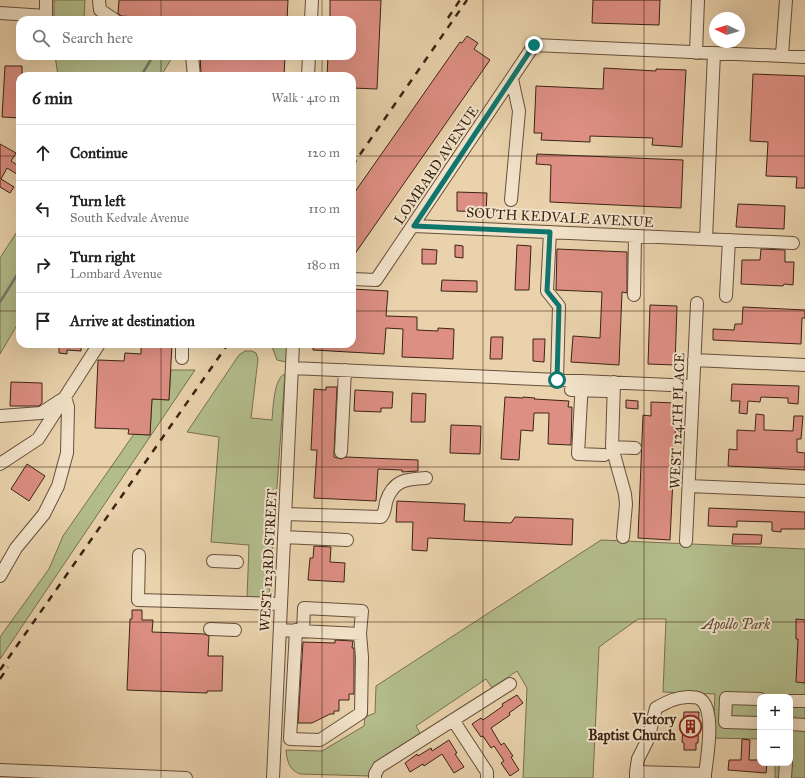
<!DOCTYPE html>
<html lang="en">
<head>
<meta charset="utf-8">
<style>
  :root { --surface:#fff; --page:#f2f2f2; --text:#222; --muted:#767676; --line:#e0e0e0 }
  body { margin:0; font-family:"IM FELL Great Primer",serif; background:var(--page); color:var(--text) }
  .controls { position:absolute; right:12px; bottom:12px; display:grid; overflow:hidden; border-radius:8px; box-shadow:0 4px 16px #0002 }
  .controls button { width:36px; height:36px; display:grid; place-items:center; padding:0; border:0; border-bottom:1px solid var(--line); background:var(--surface); color:var(--text); font:20px sans-serif }
  .compass { position:absolute; left:709px; top:12px; width:36px; height:36px; border-radius:50%; background:var(--surface); box-shadow:0 4px 16px #0002; rotate:274deg }
  .stop { position:absolute; width:12px; height:12px; margin:-9px; border:3px solid #0f766e; border-radius:50%; background:#fff }
  .stop.end { background:#0f766e; border-color:#fff; box-shadow:0 1px 4px #0008 }
  .list { margin:0; padding:0; list-style:none }
  h2 { display:flex; justify-content:space-between; align-items:center; height:52px; margin:0; padding:0 16px; font-size:17px }
  h2 small { font-size:13px; font-weight:400; color:var(--muted) }
  .list li { display:grid; grid-template-columns:26px 1fr auto; gap:12px; align-items:center; box-sizing:border-box; height:56px; padding:0 16px; border-top:1px solid var(--line) }
  .list b { display:block; font-size:15px; white-space:nowrap }
  .list p { margin:0; font-size:13px; white-space:nowrap; color:var(--muted) }
  .list em { font-size:13px; font-style:normal; color:var(--muted) }
  .icon { flex:none; width:22px; height:22px; fill:none; stroke:currentColor; stroke-width:2; stroke-linecap:round; stroke-linejoin:round }
  .map { position:relative; flex:none; width:805px; height:778px; overflow:hidden }
  .search { position:absolute; background:var(--surface); box-shadow:0 4px 16px #0002; left:16px; top:16px; width:340px; height:44px; display:flex; align-items:center; gap:10px; box-sizing:border-box; padding:0 14px; border-radius:12px; color:var(--muted); font-size:15px }
  .panel { position:absolute; background:var(--surface); box-shadow:0 4px 16px #0002; left:16px; top:72px; width:340px; height:276px; border-radius:12px }
  .map>svg:first-child { display:block }
</style>
</head>
<body>
<div class="map">
<svg width="805" height="778" viewBox="0 0 805 778">
  <rect width="100%" height="100%" fill="#e9d2ac"/>
  <filter id="stains"><feTurbulence type="fractalNoise" baseFrequency=".005" numOctaves="4"/><feColorMatrix values="0 0 0 0 .2 0 0 0 0 .09 0 0 0 0 .02 0 0 0 .5 -.17"/></filter>
  <radialGradient id="worn" r=".72"><stop offset=".6" stop-color="#630" stop-opacity="0"/><stop offset="1" stop-color="#630" stop-opacity=".3"/></radialGradient>
  <path fill="#b3bd8c" stroke="#787050" d="M54,0H85L84,20H54Z
    M55,56H173L161,76H58Z
    M20,227V320L0,354V258Z
    M271,344H287L286,362L277,360Z
    M245,351H252L256,353L258,359L251,418L272,420C273,409 274,377 285,374L269,599L247,598L249,545L211,542L219,437L187,432L239,355Z
    M171,370H195L0,659V637L49,569L63,536L134,434L150,435L152,399L169,400Z
    M601,540L805,549V778H775V763H790V697H760V739L713,738L715,694L663,692L666,619H638L599,647L593,778H523L527,688L517,671L492,688L486,679L416,726L421,735L371,776L300,774C289,770 287,761 286,750L322,751L364,726L365,717L375,713L376,686Z"/>
  <g fill="none" stroke-linecap="round" stroke-linejoin="round">
    <path stroke="#737c6e" stroke-width="2.5" d="M141,76L153,56
      M0,302L20,270"/>
  </g>
  <path fill="#dd8f83" stroke="#3c2314" d="M119,0H288L287,20H187L121,16L118,13Z
    M330,0H381L377,89L352,88V76H327L328,56H352V20H330Z
    M593,0H660L659,25L592,23Z
    M467,36L478,43L474,49L490,60L352,258V196L460,42L462,43Z
    M200,56H285L284,76L201,74Z
    M5,66H22V76H20V118L2,117Z
    M604,68L656,71V69L686,70L682,147L652,145L653,138L590,136V142L541,140L542,133H534L536,86L603,89Z
    M753,74L805,76V188H796L797,177L766,176L768,142L750,141Z
    M0,144L16,153L11,161L20,167V176L7,168L1,179L14,187L10,193L0,187Z
    M537,154L683,160L681,208L550,202L551,165L536,164Z
    M457,192L487,193L486,212L457,211Z
    M738,204L785,206L784,229L736,227Z
    M455,245L463,246V258L455,257Z
    M517,245L531,246L529,290H515Z
    M422,249L437,250L436,264H422Z
    M557,249L627,252V293L622,292L619,365L571,362L573,336L600,338L602,292L556,290Z
    M761,249L785,250V262H794L793,285L784,284L783,286L741,284L742,260H760Z
    M442,280L477,281V292L441,291Z
    M352,289L388,291L386,316L417,317V330L438,331V328L454,329L453,359L402,357L403,329L386,328L384,354L313,350V344H352Z
    M650,305L677,306L675,365L648,364Z
    M743,307L805,310V318H802L801,344L713,340V329L734,330L735,324H742Z
    M491,337H503L502,359H490Z
    M533,339H545L544,362L533,361Z
    M59,344H81V351L67,350V354L59,353Z
    M141,344H172L169,400L152,399L150,435L128,434L129,429L95,428L98,360L124,361L125,353L141,354Z
    M11,382L42,383V403L39,406H10Z
    M732,384L799,386L798,404L788,403V398L761,397L760,402L748,401L747,414L739,413L740,401H731Z
    M326,387H337L334,452V457L341,459L346,457L418,460V471L402,472V470L378,469L376,501L314,498L317,450H311L314,389L326,390Z
    M355,390L393,392L392,408H381V412L354,411Z
    M412,393L426,394L425,422H411Z
    M505,397L523,398V397L535,398L534,399L569,401L568,407H572L571,445L548,444L549,413H534L533,431L521,430L519,460L501,459Z
    M626,400L638,401V409L626,408Z
    M651,402L674,403V417H676L670,540L638,538L643,415L651,416Z
    M756,414L764,415V430L793,431L794,416H803L801,439H797V452L805,453V470L728,466L729,449L737,450V430L755,431Z
    M451,425L481,426L480,454L450,453Z
    M27,464L45,476L29,501L11,489Z
    M397,501L465,504L464,521L511,523L515,517L573,519L572,545L428,538L427,551L412,550L413,522H396Z
    M709,508L805,512V529H781V532L772,531V522L737,521V527L708,526Z
    M733,534L762,535L761,544H732Z
    M314,546L331,547L330,562L345,563L344,582L308,580L310,558H313Z
    M132,610H142V620H153L152,632L204,634L209,636L208,656H223L222,691H207V693L127,690L130,619H132Z
    M796,619L805,620V683L796,682L798,639H796Z
    M335,640L353,641L352,648H354V694H349V700H339V711H334V714H330L312,723H298L303,642L335,643Z
    M517,695L523,703L509,713L510,715L491,728L501,745L504,743L513,756L511,757L519,770L510,776L501,763L504,761L494,746L491,748L483,736L481,737L472,724L481,718L483,720L503,706L502,704Z
    M684,712H699L698,743H696V750H684V743L682,742Z
    M742,739L750,740L749,760H760V763H767L766,773L728,770L729,760H741Z
    M449,740L457,753L455,754L464,767L454,773L442,754L424,766L423,764L410,772L405,763L417,754L418,756L431,748L432,751Z"/>
  <g fill="none" stroke-linecap="round" stroke-linejoin="round">
    <defs>
      <path id="minor" d="M99,0L100,10L115,20
        M0,13L46,16V0
        M311,20L312,0
        M696,53L698,0
        M782,55L786,0
        M192,56L194,76
        M308,76L309,56
        M511,200L519,111L512,79
        M414,226L793,243
        M550,232L547,291L559,306L557,380
        M706,239L714,53
        M352,279L376,280L534,45L805,57
        M634,295L635,236
        M726,296L729,240
        M182,358V344
        M694,360L805,365
        M292,368L693,386
        M582,381L578,454L604,455
        M614,382L612,447L625,494L626,504L623,537
        M571,390L607,391
        M0,416L41,413L61,400
        M612,447L635,448
        M341,452L345,370
        M0,464L38,439L99,344
        M689,486L805,491
        M285,514L381,517C385,513 385,508 386,502C393,480 406,479 426,478
        M284,537L347,540
        M686,541L697,303
        M139,555L138,600L281,604
        M213,561L237,562
        M0,576L16,548L44,514L58,486L67,453L68,407L65,397
        M210,629L235,630
        M280,630L360,634L362,657L361,713L320,740L290,739L296,630
        M303,631L304,608L362,611L360,634
        M760,699L726,698L725,722L760,723
        M790,701H805
        M453,720L487,772V778
        M790,724L805,725
        M0,770L186,778
        M636,772L638,759L648,739L656,708C667,702 676,697 688,697C692,697 697,697 700,699C716,709 707,758 705,774
        M273,778L293,344
        M375,778V774L379,767L510,684
        M636,778V772L705,774V778
        M785,778L786,763"/>
    </defs>
    <use href="#minor" stroke="#674f3a" stroke-width="14"/>
    <use href="#minor" stroke="#f1e2c9" stroke-width="12"/>
    <path stroke="#3c2314" stroke-width="2.5" stroke-dasharray="7 7" stroke-linecap="butt" d="M448,18L460,0
      M352,166L467,0
      M0,670L228,344
      M0,679L8,667"/>
  </g>
  <g fill="none" stroke-linecap="round" stroke-linejoin="round">
    <path stroke="#0f766e" stroke-width="5" d="M534,45L414,226L550,232L547,291L559,306L557,380"/>
  </g>
  <path fill="none" stroke="#3c2314" stroke-width="1" stroke-opacity="0.55" d="M161,0V20M322,0V20M483,0V778M644,0V778M161,56V76M322,56V76M0,156H20M352,156H805M0,311H20M352,311H805M161,344V778M322,344V778M0,467H805M0,622H805"/>
  <defs>
    <symbol id="building-ring" viewBox="-11 -11 22 22"><circle r="9.5" fill="#f1e2c9" stroke="#8f2418" stroke-width="1.5"/><path d="M-4-6H4V6H1V3H-1V6H-4ZM-2.5-4.3h1.7v1.8h-1.7ZM.8-4.3h1.7v1.8H.8ZM-2.5-1h1.7V.8h-1.7ZM.8-1h1.7V.8H.8Z" fill="#8f2418"/></symbol>
  </defs>
  <g fill-rule="evenodd">
    <use href="#building-ring" x="678" y="714" width="25" height="25"/>
  </g>
  <g text-anchor="middle" stroke-width="4" stroke-linejoin="round" paint-order="stroke">
    <g font-size="14" fill="#3c2314" stroke="#f1e2c9">
      <text transform="translate(436 165) rotate(-56)" y="5">LOMBARD AVENUE</text>
      <text transform="translate(560 217) rotate(3)" y="5">SOUTH KEDVALE AVENUE</text>
      <text transform="translate(677 421) rotate(-88)" y="5">WEST 124TH PLACE</text>
      <text transform="translate(268 560) rotate(-87)" y="5">WEST 123RD STREET</text>
    </g>
    <g font-size="14" font-style="italic" fill="#5a4a32" stroke="#f1e2c9">
      <text x="736" y="629">Apollo Park</text>
    </g>
    <g font-size="14" font-weight="bold" fill="#3c2314" stroke="#f1e2c9" text-anchor="end">
      <text x="676" y="724">Victory<tspan x="676" dy="16">Baptist Church</tspan></text>
    </g>
  </g>
  <rect width="100%" height="100%" filter="url(#stains)"/>
  <rect width="100%" height="100%" fill="url(#worn)"/>
</svg>
<div class="controls">
<button>+</button>
<button>−</button>
</div>
<svg class="compass" viewBox="-18 -18 36 36"><path d="M0-13l5 13h-10z" fill="#e53935"/><path d="M0 13l5-13h-10z" fill="#767676"/></svg>
<div class="stop" style="left:557px;top:380px"></div>
<div class="stop end" style="left:534px;top:45px"></div>
<div class="search"><svg class="icon" aria-label="search" viewBox="0 0 24 24"><circle cx="10" cy="10" r="6"/><path d="M15 15l6 6"/></svg>Search here</div>
<section class="panel">
<h2>6 min<small>Walk · 410 m</small></h2>
<ul class="list">
<li><svg class="icon" aria-label="ahead" viewBox="0 0 24 24"><path d="M12 20V5M6 11l6-6 6 6"/></svg><div><b>Continue</b></div><em>120 m</em></li>
<li><svg class="icon" aria-label="left" viewBox="0 0 24 24"><path d="M17 20v-9H6M10 6l-5 5 5 5"/></svg><div><b>Turn left</b><p>South Kedvale Avenue</p></div><em>110 m</em></li>
<li><svg class="icon" aria-label="right" viewBox="0 0 24 24"><path d="M7 20v-9h11M14 6l5 5-5 5"/></svg><div><b>Turn right</b><p>Lombard Avenue</p></div><em>180 m</em></li>
<li><svg class="icon" aria-label="arrive" viewBox="0 0 24 24"><path d="M6 21V4h12l-3 4 3 4H6"/></svg><div><b>Arrive at destination</b></div></li>
</ul>
</section>
</div>
</body>
</html>
